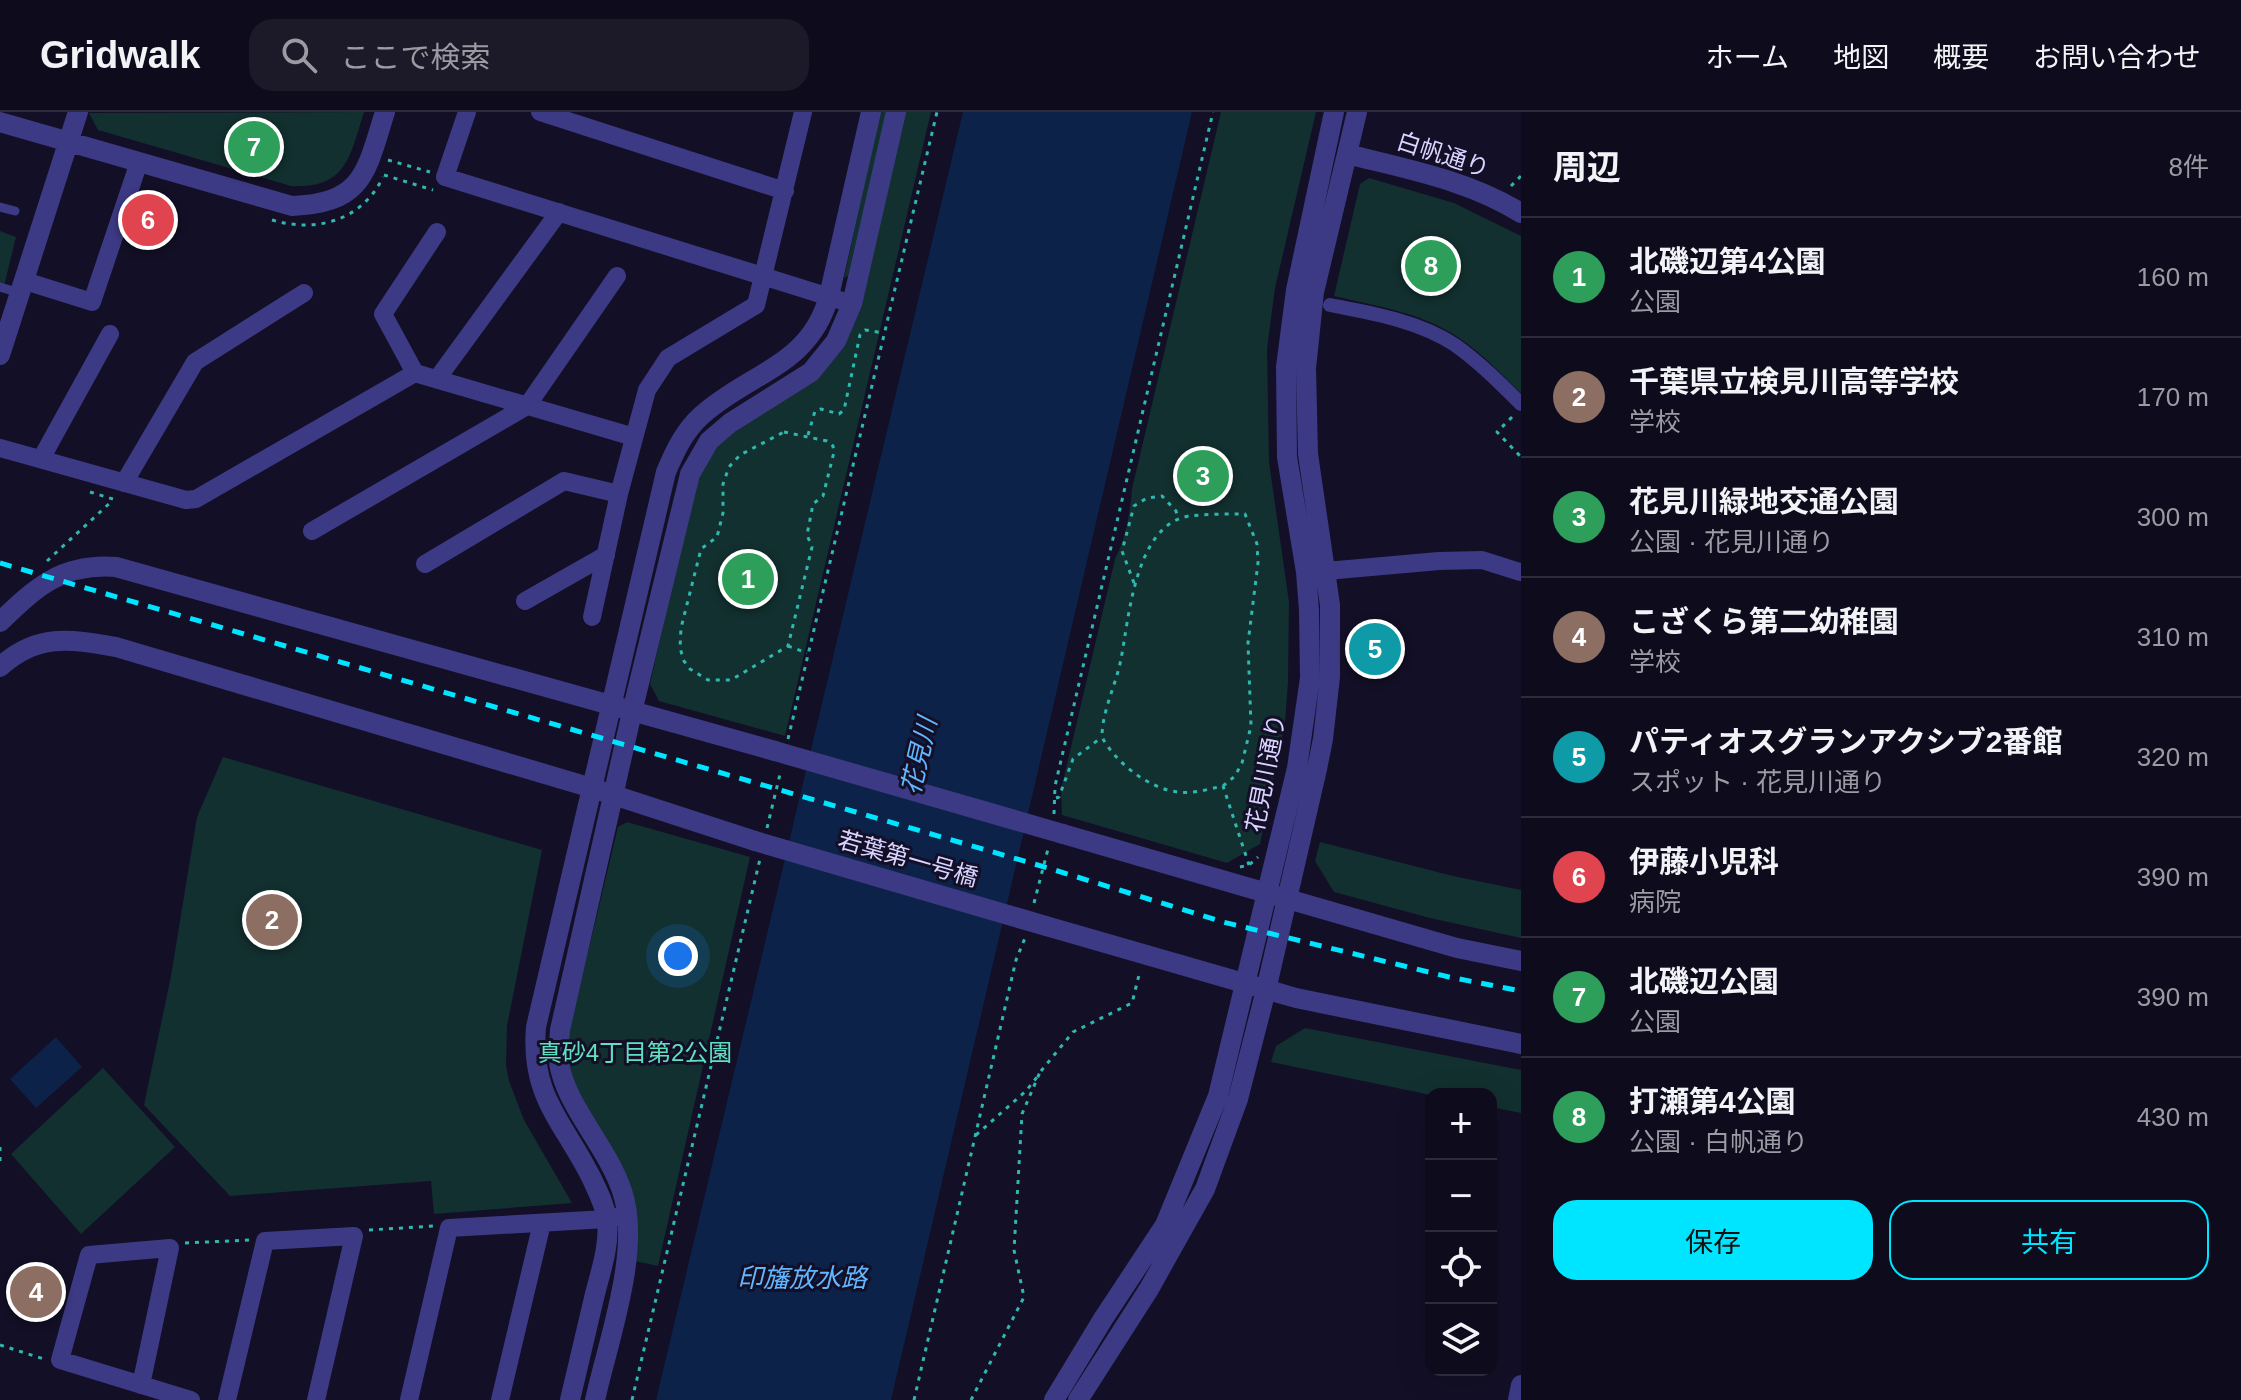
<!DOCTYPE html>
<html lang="ja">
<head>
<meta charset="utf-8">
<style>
  :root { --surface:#0e0b1c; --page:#1c1929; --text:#f1f3f6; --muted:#9b9ba3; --line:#2e2b3b; --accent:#00e5ff }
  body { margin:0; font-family:Arial,"Noto Sans JP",sans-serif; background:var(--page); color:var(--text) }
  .controls { position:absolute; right:24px; bottom:24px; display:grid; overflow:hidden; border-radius:16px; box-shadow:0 8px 32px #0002 }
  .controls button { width:72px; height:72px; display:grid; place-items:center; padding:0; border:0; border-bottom:2px solid var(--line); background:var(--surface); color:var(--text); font:40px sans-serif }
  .you { position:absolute; left:678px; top:844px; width:28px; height:28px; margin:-20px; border:6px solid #fff; border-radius:50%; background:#1a73e8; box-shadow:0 0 0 12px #1a73e833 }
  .badge { display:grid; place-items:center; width:52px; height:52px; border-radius:50%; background:var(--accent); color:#fff; font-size:26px; font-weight:700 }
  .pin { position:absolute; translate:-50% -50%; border:4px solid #fff; box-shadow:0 2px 8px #0006 }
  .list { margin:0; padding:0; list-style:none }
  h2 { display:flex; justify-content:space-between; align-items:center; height:104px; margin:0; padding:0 32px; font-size:34px }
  h2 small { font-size:26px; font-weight:400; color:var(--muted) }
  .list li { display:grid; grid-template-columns:52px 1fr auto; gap:24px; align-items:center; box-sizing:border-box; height:120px; padding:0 32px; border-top:2px solid var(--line) }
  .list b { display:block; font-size:30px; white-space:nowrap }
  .list p { margin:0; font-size:26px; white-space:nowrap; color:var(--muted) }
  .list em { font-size:26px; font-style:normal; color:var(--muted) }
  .actions { display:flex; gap:16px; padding:24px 32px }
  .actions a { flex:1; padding:18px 0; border:2px solid var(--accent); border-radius:24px; text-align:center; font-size:28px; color:var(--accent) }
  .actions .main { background:var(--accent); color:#111 }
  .icon { flex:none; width:44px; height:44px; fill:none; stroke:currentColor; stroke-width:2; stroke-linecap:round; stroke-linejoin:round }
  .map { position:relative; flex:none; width:1521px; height:1288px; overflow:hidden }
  header { display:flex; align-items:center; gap:48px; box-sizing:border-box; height:112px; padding:0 40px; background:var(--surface); border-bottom:2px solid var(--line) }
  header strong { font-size:38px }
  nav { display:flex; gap:44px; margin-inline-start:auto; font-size:28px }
  .search { width:560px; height:72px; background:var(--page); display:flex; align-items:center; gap:20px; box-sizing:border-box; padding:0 28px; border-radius:24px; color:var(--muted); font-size:30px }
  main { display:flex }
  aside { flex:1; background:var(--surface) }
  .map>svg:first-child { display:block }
</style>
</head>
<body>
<header>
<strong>Gridwalk</strong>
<div class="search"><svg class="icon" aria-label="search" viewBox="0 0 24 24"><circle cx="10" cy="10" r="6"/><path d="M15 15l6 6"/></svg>ここで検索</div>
<nav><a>ホーム</a><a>地図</a><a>概要</a><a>お問い合わせ</a></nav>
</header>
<main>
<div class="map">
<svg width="1521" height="1288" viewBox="0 0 1521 1288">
  <rect width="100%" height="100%" fill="#130f26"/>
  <path fill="#12302f" d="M364,0C350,44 347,77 291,74L98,18L89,1Z
    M880,0H887L848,164L844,166Z
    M902,0H931L785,624L659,589L650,572L697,361L713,337L843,236L862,195L857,191Z
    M1221,0H1316L1275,176L1267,237L1269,350L1289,490L1288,570L1285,610L1260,732L1227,751L1062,703L1061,678L1115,447C1126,426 1130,401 1132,377Z
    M1369,66L1454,91L1521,124V281C1501,262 1482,241 1459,226C1423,201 1376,194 1334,184L1360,72Z
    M0,119L16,125L4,174L0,173Z
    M223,645L542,738L507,914L506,953L509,969L524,1008L572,1091L434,1102L431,1069L230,1084L144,993L171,864L197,705Z
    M627,710L750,745L658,1154L635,1149L637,1109L566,961L565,936L618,715Z
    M1320,730L1453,764L1521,778V826L1430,806L1334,780L1315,749Z
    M1305,916L1521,958V1001L1491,995V982L1431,983L1271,950L1276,934Z
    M103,956L175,1035L81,1122L11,1042Z"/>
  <path fill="#0c2248" d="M963,0H1192L891,1288H656Z
    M56,925L82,955L36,996L10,967Z"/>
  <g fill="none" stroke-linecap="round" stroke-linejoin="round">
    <path stroke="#2fb8b0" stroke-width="3" stroke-dasharray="4 6" stroke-linecap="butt" d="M388,48L430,60
      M384,63L433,78
      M1511,74L1521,64
      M272,108C316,121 362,109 383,65
      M1512,305L1497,320L1521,345
      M784,320L827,329L833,334L834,340L823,384L813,392L807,423L812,435L788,534L731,568H708L690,557L684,549L680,536L681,516L701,437L717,425L723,401V372L729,355L740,343Z
      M808,323L815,299L821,297L839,302L844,298L860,223L865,218L884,221
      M90,380L113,387
      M47,449L112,389
      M1134,471L1122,439L1134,394L1147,386L1162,384L1176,399L1178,407
      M788,534L807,541
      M788,627L937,0
      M1223,674L1235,664L1242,651L1251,614L1248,531L1258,451L1257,432L1245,402C1227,402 1207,402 1189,404C1135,413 1129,506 1121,547C1116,573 1102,599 1102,625C1115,650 1149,677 1178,680C1193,682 1209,677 1223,674L1249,753
      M1056,686L1059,685L1073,647L1102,625
      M1054,702L1055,674L1213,0
      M767,716L781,658
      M1240,755L1249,753L1258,745
      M1034,791L1048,737
      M1041,959L1073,920L1132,891L1140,859
      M976,1023L1026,979L1037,965
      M0,1035V1053
      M369,1118L433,1114
      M185,1131L250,1128
      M0,1233L44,1247
      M632,1288L760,747
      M914,1288L1016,848L1025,826
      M971,1288L1024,1185L1014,1138L1022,1002L1040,960"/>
    <path stroke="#3d3a85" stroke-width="9" d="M0,95L15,99
      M0,175L20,181"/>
    <path stroke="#3d3a85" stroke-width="14" d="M1330,193C1371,201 1419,209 1455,233C1479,250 1500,271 1521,292"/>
    <path stroke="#3d3a85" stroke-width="18" d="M467,0L445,65L852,192
      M540,0L785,79
      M437,120L383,202L415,261L634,325
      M25,169L92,190L139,50
      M437,267L559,100
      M0,336L186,388L196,387L415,261
      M41,347L110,222
      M124,371L195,250L304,181
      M312,419L527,294L617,164
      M425,452L564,369L619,382
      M1326,459L1439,449L1482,448L1520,460
      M525,489L606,443
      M592,505L619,382L647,278L668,246L756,193L803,0
      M141,1273L170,1136L89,1143L60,1248L191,1288
      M227,1288L265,1129L354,1124L316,1288
      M409,1288L449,1116L607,1107L621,1104
      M500,1288L542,1111"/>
    <path stroke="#3d3a85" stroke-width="20" d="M0,10L292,94C364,91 366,60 385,0
      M1347,42C1406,57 1468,68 1521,101
      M0,243L78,0
      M0,510C36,475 62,451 116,455L775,639
      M0,555C37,521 70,527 116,535L592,676L755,729
      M1063,722L1457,836L1521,849
      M1046,814L1296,886L1521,932
      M570,1288C578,1254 586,1220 594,1186C600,1161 610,1134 607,1108C605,1093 598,1080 592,1067C564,1010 530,985 536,915L666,360C675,339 684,319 702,303C750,260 810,254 829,184L871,0
      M595,1288C608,1229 642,1137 622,1079C608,1037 571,999 561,960C557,947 559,932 560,918L632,600L690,362L709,329L730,311L811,260L836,229L852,192L896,0
      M1054,1288L1103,1207L1165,1113L1218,984L1297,656L1310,566L1309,498L1306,460L1287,345L1286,255L1296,178L1334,0
      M1078,1288L1149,1177L1205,1077L1238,987L1266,878L1317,657L1323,627L1330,565V493L1308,342L1306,256L1314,180L1357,0
      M1518,1288L1521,1273"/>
    <path stroke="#00e5ff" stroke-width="5" stroke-dasharray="12 10" stroke-linecap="butt" d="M0,451L1048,756L1223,810L1449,865L1521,879"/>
    <path stroke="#3d3a85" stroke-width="20" d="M775,639L1063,722
      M755,729L1046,814"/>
  </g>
  <g text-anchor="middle" stroke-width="6" stroke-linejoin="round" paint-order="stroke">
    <g font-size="24" fill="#d9d4ff" stroke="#130f26">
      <text transform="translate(1443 43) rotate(18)" y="8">白帆通り</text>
      <text transform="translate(1266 661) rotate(-79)" y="8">花見川通り</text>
      <text transform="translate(908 747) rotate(16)" y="8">若葉第一号橋</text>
    </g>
    <g font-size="24" fill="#5fe0c0" stroke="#130f26">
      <text x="635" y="949">真砂4丁目第2公園</text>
    </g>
    <g font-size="26" font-style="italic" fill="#62b6ff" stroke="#130f26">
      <text transform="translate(919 644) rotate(-77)" y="9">花見川</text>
      <text x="802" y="1175">印旛放水路</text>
    </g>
  </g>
</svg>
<div class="controls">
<button>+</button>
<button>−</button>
<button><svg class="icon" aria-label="locate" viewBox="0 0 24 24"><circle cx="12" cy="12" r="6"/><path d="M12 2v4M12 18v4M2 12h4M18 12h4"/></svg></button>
<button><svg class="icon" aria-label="layers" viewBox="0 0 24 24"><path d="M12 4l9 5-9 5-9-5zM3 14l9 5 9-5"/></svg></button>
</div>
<div class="you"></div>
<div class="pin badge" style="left:748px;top:467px;background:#2e9e5b">1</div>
<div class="pin badge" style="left:272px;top:808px;background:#8d6e63">2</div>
<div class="pin badge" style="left:1203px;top:364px;background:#2e9e5b">3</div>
<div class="pin badge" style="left:36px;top:1180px;background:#8d6e63">4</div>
<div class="pin badge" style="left:1375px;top:537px;background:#0f9aa8">5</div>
<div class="pin badge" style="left:148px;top:108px;background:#e0444e">6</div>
<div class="pin badge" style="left:254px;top:35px;background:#2e9e5b">7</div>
<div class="pin badge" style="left:1431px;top:154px;background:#2e9e5b">8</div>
</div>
<aside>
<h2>周辺<small>8件</small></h2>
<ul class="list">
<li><span class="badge" style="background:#2e9e5b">1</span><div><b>北磯辺第4公園</b><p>公園</p></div><em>160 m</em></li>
<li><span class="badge" style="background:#8d6e63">2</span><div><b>千葉県立検見川高等学校</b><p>学校</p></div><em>170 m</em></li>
<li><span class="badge" style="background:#2e9e5b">3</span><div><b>花見川緑地交通公園</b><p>公園 · 花見川通り</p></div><em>300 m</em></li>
<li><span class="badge" style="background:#8d6e63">4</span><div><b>こざくら第二幼稚園</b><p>学校</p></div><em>310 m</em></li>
<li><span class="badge" style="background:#0f9aa8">5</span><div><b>パティオスグランアクシブ2番館</b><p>スポット · 花見川通り</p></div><em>320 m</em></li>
<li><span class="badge" style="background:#e0444e">6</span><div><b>伊藤小児科</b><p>病院</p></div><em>390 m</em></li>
<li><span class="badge" style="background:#2e9e5b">7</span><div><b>北磯辺公園</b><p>公園</p></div><em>390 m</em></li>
<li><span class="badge" style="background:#2e9e5b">8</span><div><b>打瀬第4公園</b><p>公園 · 白帆通り</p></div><em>430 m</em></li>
</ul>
<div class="actions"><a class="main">保存</a><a>共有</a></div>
</aside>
</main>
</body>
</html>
